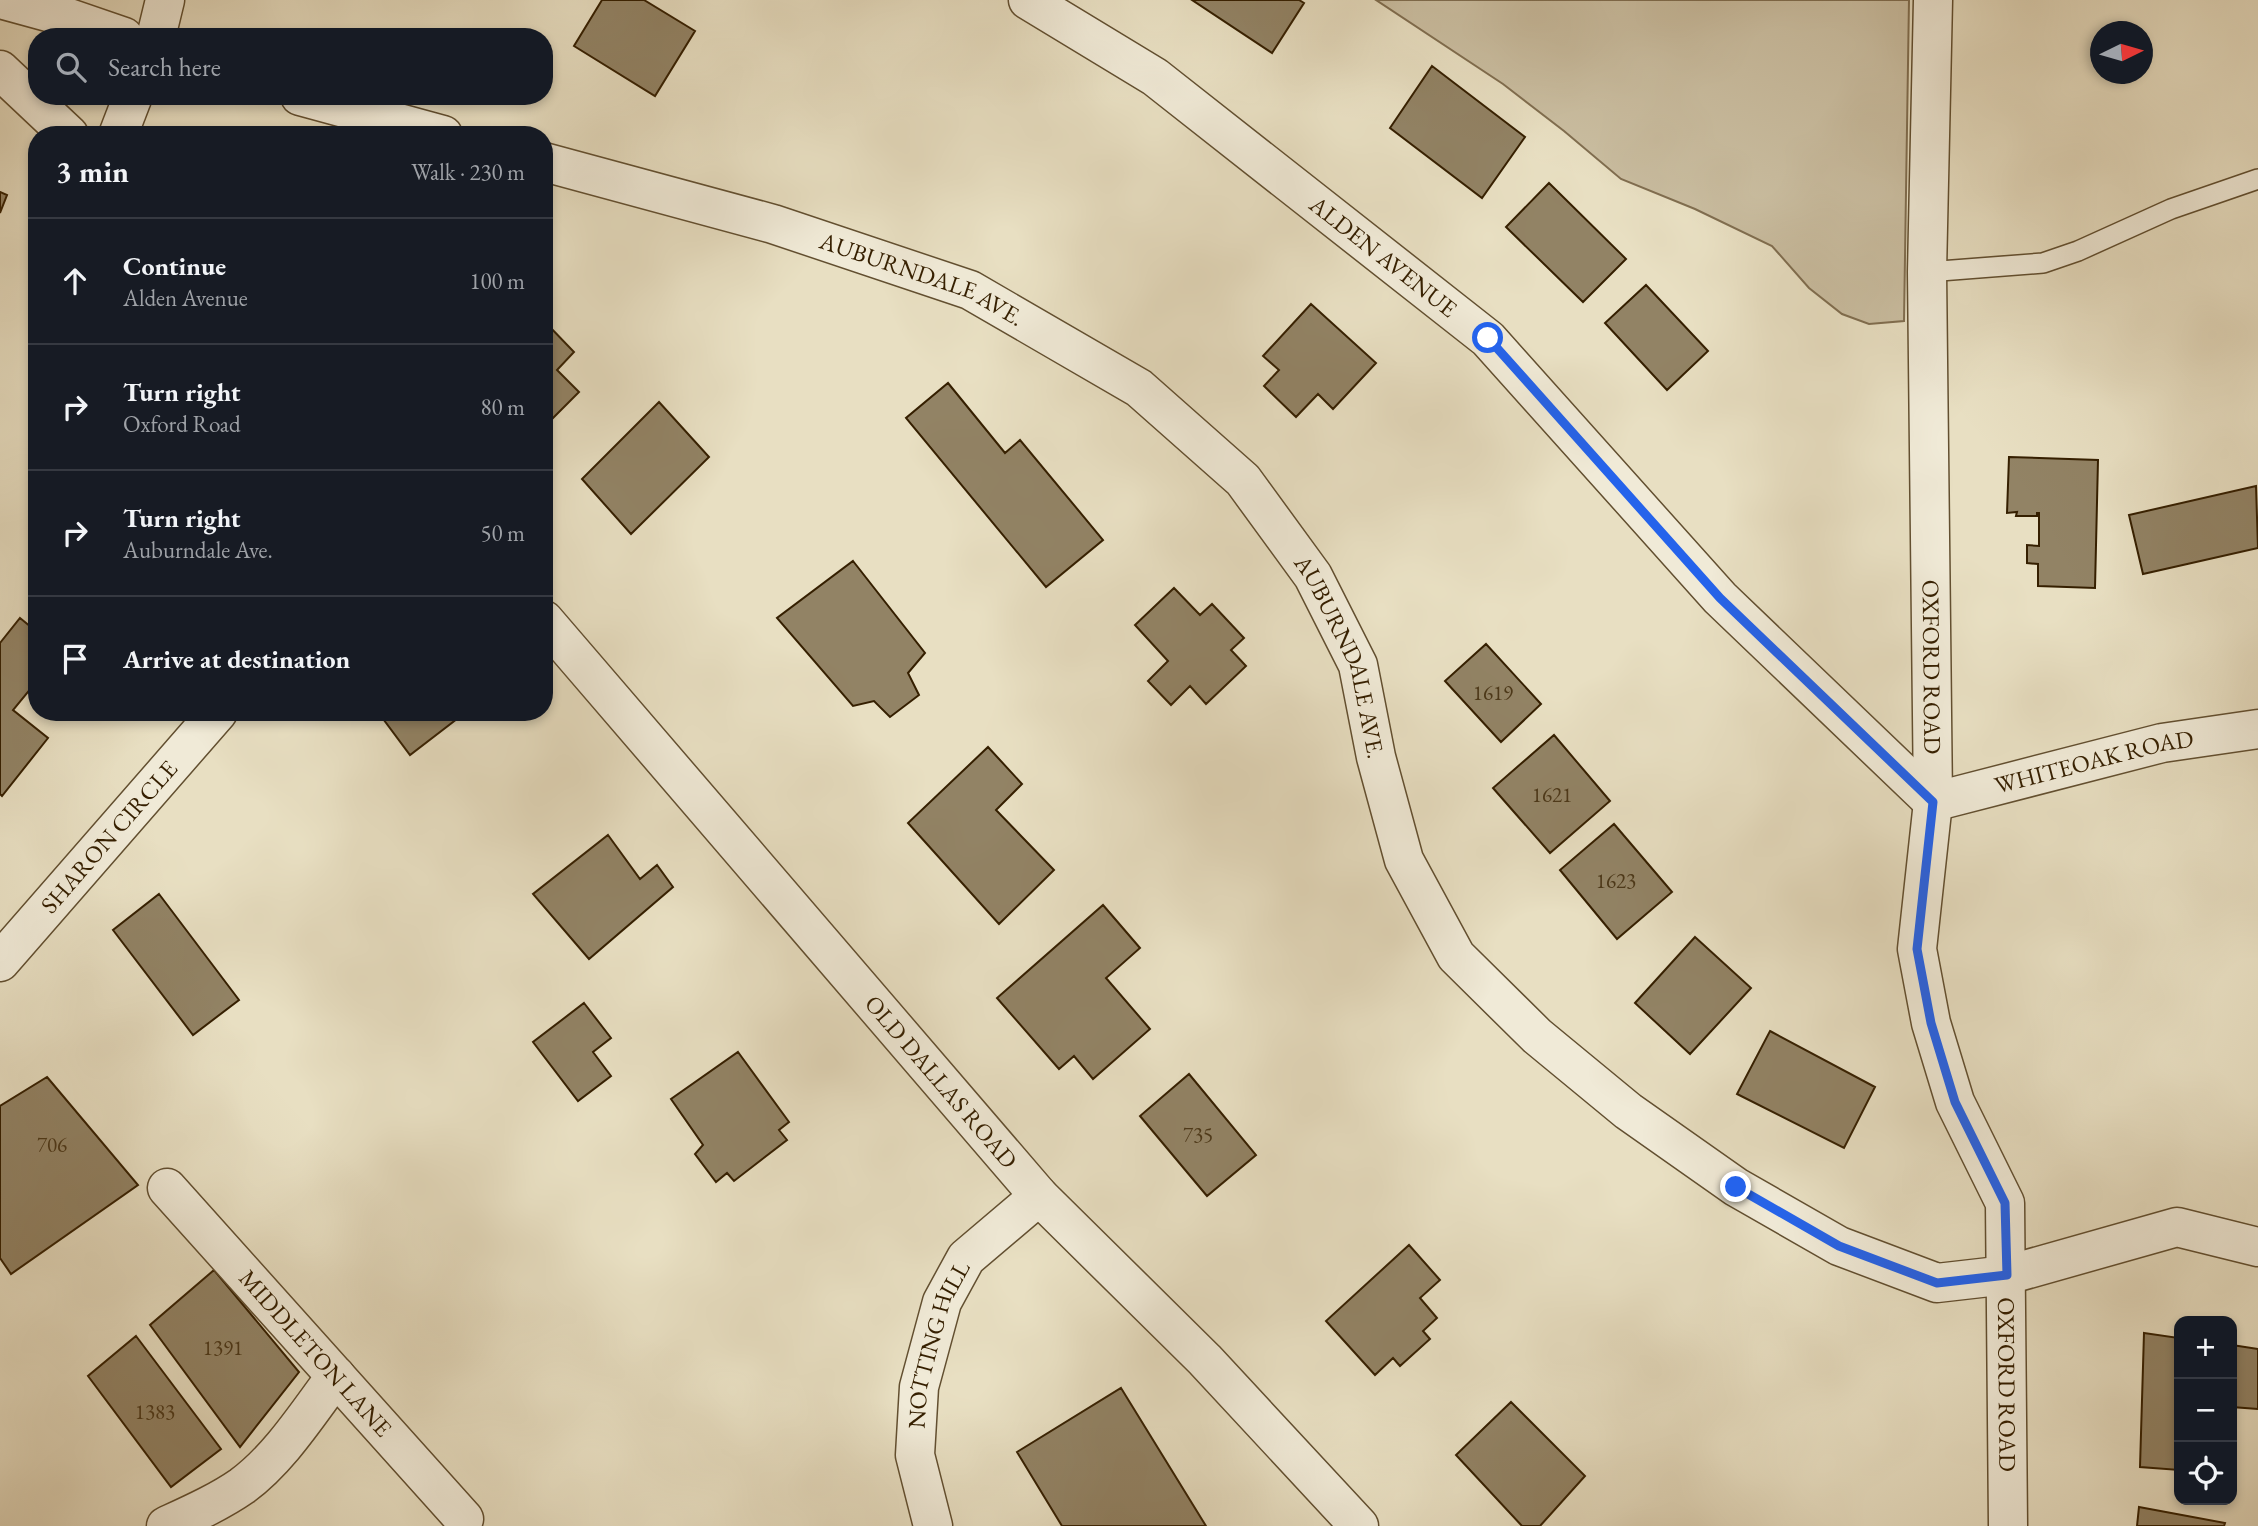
<!DOCTYPE html>
<html lang="en">
<head>
<meta charset="utf-8">
<style>
  :root { --surface:#171b24; --page:#20242c; --text:#f1f3f6; --muted:#9ea1a6; --line:#363941 }
  body { margin:0; font-family:"EB Garamond",serif; background:var(--page); color:var(--text) }
  .controls { position:absolute; right:21px; bottom:21px; display:grid; overflow:hidden; border-radius:14px; box-shadow:0 4px 10px #0003 }
  .controls button { width:63px; height:63px; display:grid; place-items:center; padding:0; border:0; border-bottom:2px solid var(--line); background:var(--surface); color:var(--text); font:35px sans-serif }
  .compass { position:absolute; left:2090px; top:21px; width:63px; height:63px; border-radius:50%; background:var(--surface); box-shadow:0 4px 10px #0003; rotate:85deg }
  .stop { position:absolute; width:21px; height:21px; margin:-16px; border:5px solid #2563eb; border-radius:50%; background:#fff }
  .stop.end { background:#2563eb; border-color:#fff; box-shadow:0 2px 7px #0008 }
  .list { margin:0; padding:0; list-style:none }
  h2 { display:flex; justify-content:space-between; align-items:center; height:91px; margin:0; padding:0 28px; font-size:30px }
  h2 small { font-size:23px; font-weight:400; color:var(--muted) }
  .list li { display:grid; grid-template-columns:46px 1fr auto; gap:21px; align-items:center; box-sizing:border-box; height:126px; padding:0 28px; border-top:2px solid var(--line) }
  .list b { display:block; font-size:26px; white-space:nowrap }
  .list p { margin:0; font-size:23px; white-space:nowrap; color:var(--muted) }
  .list em { font-size:23px; font-style:normal; color:var(--muted) }
  .icon { flex:none; width:38px; height:38px; fill:none; stroke:currentColor; stroke-width:2; stroke-linecap:round; stroke-linejoin:round }
  .map { position:relative; flex:none; width:2258px; height:1526px; overflow:hidden }
  .search { position:absolute; background:var(--surface); box-shadow:0 4px 10px #0003; left:28px; top:28px; width:525px; height:77px; display:flex; align-items:center; gap:18px; box-sizing:border-box; padding:0 24px; border-radius:28px; color:var(--muted); font-size:26px }
  .panel { position:absolute; background:var(--surface); box-shadow:0 4px 10px #0003; left:28px; top:126px; width:525px; height:595px; border-radius:28px }
  .map>svg:first-child { display:block }
</style>
</head>
<body>
<div class="map">
<svg width="2258" height="1526" viewBox="0 0 2258 1526">
  <rect width="100%" height="100%" fill="#e8dfc2"/>
  <filter id="stains"><feTurbulence type="fractalNoise" baseFrequency=".00286" numOctaves="4"/><feColorMatrix values="0 0 0 0 .2 0 0 0 0 .09 0 0 0 0 .02 0 0 0 .5 -.17"/></filter>
  <radialGradient id="worn" r=".72"><stop offset=".6" stop-color="#630" stop-opacity="0"/><stop offset="1" stop-color="#630" stop-opacity=".3"/></radialGradient>
  <path fill="#cabea1" stroke="#806e50" stroke-width="2" d="M1376,0H1909L1904,321L1869,324L1842,314L1809,288L1772,246L1695,209L1621,179L1564,131L1503,84Z"/>
  <path fill="#928365" stroke="#351f00" stroke-width="2" d="M602,0H644L695,31L655,96L574,46Z
    M1192,0H1299L1304,3L1272,53Z
    M1432,66L1525,137L1482,198L1390,128Z
    M1549,183L1626,259L1583,302L1506,227Z
    M0,192L7,195L0,213Z
    M1646,285L1708,351L1667,390L1605,323Z
    M1311,304L1376,363L1333,409L1318,394L1296,417L1264,386L1279,370L1263,356Z
    M547,324L574,352L557,370L579,392L544,427V327Z
    M948,383L1005,453L1020,440L1103,540L1046,587L906,418Z
    M659,402L709,457L631,534L582,479Z
    M2009,457L2098,460L2095,588L2038,586V564L2027,563V545L2039,546V513H2037V516H2016L2017,512L2007,513Z
    M2256,486L2258,548L2143,574L2129,515Z
    M853,561L925,653L908,673L919,695L890,717L874,701L853,706L777,618Z
    M1174,588L1200,615L1212,604L1244,638L1231,650L1246,666L1206,704L1190,686L1171,705L1148,681L1168,661L1135,625Z
    M20,618L37,632V681L13,710L48,738L2,796L0,794V643Z
    M1486,644L1541,704L1501,742L1445,681Z
    M378,712H466L410,755Z
    M1554,735L1610,801L1550,853L1493,788Z
    M988,747L1022,784L996,810L1054,870L999,924L908,823Z
    M1614,824L1672,892L1617,939L1560,870Z
    M608,835L640,879L657,865L673,887L589,959L533,894Z
    M159,894L239,1000L193,1035L113,930Z
    M1103,905L1140,948L1106,978L1150,1029L1093,1079L1074,1056L1059,1069L997,998Z
    M1695,937L1751,988L1690,1054L1635,1003Z
    M584,1003L611,1038L593,1052L611,1076L578,1101L533,1042Z
    M1770,1031L1875,1087L1844,1148L1737,1094Z
    M738,1052L789,1122L779,1130L787,1140L734,1181L727,1173L716,1182L695,1154L703,1145L671,1099Z
    M1189,1074L1256,1155L1207,1196L1140,1116Z
    M47,1077L138,1185L11,1274L0,1258V1106Z
    M1409,1245L1440,1280L1420,1298L1437,1318L1423,1331L1430,1339L1400,1366L1393,1358L1375,1375L1326,1321Z
    M214,1270L299,1372L240,1447L150,1325Z
    M2144,1333L2179,1338V1470L2140,1467Z
    M136,1336L221,1449L171,1487L88,1376Z
    M2232,1345L2258,1349V1409L2232,1407Z
    M1121,1388L1206,1526H1062L1017,1452Z
    M1511,1402L1585,1476L1540,1526H1522L1456,1455Z
    M2139,1507L2225,1523L2224,1526H2137Z"/>
  <g fill="none" stroke-linecap="round" stroke-linejoin="round">
    <defs>
      <path id="service" d="M1927,272L2043,263L2078,251L2171,209L2258,179"/>
      <g id="minor">
        <path d="M4,0L66,17L124,37"/>
        <path id="s1" d="M1028,0L1155,77L1488,339L1720,598L1933,802"/>
        <path id="s2" d="M1933,0L1927,272L1933,802L1917,949L1931,1023L1955,1102L2005,1203L2008,1526"/>
        <path d="M156,37L165,0"/>
        <path d="M300,96L443,135"/>
        <path d="M118,135L133,96"/>
        <path id="s3" d="M544,162L773,224L970,290L1139,388L1243,480L1313,576L1358,665L1376,757L1404,860L1456,956L1537,1036L1628,1111L1736,1187L1839,1246L1937,1283L2007,1275L2177,1227L2258,1247"/>
        <path id="s4" d="M1933,802L2162,743L2258,729"/>
        <path id="s5" d="M0,962L218,712"/>
        <path id="s6" d="M167,1188L464,1519"/>
        <path d="M166,1526C192,1514 219,1502 242,1486C280,1458 308,1413 336,1376"/>
        <path id="s7" d="M933,1526L915,1455L919,1387L942,1302L966,1258L1039,1196"/>
      </g>
      <g id="tertiary">
        <path d="M0,70L69,135"/>
        <path id="s8" d="M544,620L1039,1196L1205,1360L1359,1526"/>
      </g>
    </defs>
    <use href="#service" stroke="#624f30" stroke-width="22"/>
    <use href="#minor" stroke="#624f30" stroke-width="41"/>
    <use href="#tertiary" stroke="#624f30" stroke-width="41"/>
    <use href="#service" stroke="#f0ead7" stroke-width="19"/>
    <use href="#minor" stroke="#f0ead7" stroke-width="38"/>
    <use href="#tertiary" stroke="#f0ead7" stroke-width="38"/>
  </g>
  <g fill="none" stroke-linecap="round" stroke-linejoin="round">
    <path stroke="#2563eb" stroke-width="9" d="M1488,338L1720,598L1933,802L1917,949L1931,1023L1955,1102L2005,1203L2007,1275L1937,1283L1839,1246L1736,1187"/>
  </g>
  <g text-anchor="middle" stroke-width="5" stroke-linejoin="round" paint-order="stroke">
    <g font-size="21" fill="#4c3819">
      <text x="1493" y="700">1619</text>
      <text x="1552" y="802">1621</text>
      <text x="1616" y="888">1623</text>
      <text x="1198" y="1142">735</text>
      <text x="52" y="1152">706</text>
      <text x="223" y="1355">1391</text>
      <text x="155" y="1419">1383</text>
    </g>
    <g font-size="24" fill="#351f00" stroke="#f0ead7">
      <text dy="8" stroke="none"><textPath href="#s1" startOffset="439">ALDEN AVENUE</textPath></text>
      <text dy="8" stroke="none"><textPath href="#s3" startOffset="396">AUBURNDALE AVE.</textPath></text>
      <text dy="8" stroke="none"><textPath href="#s3" startOffset="984">AUBURNDALE AVE.</textPath></text>
      <text dy="8" stroke="none"><textPath href="#s2" startOffset="667">OXFORD ROAD</textPath></text>
      <text dy="8" stroke="none"><textPath href="#s4" startOffset="166">WHITEOAK ROAD</textPath></text>
      <text dy="8" stroke="none"><textPath href="#s5" startOffset="166">SHARON CIRCLE</textPath></text>
      <text dy="8" stroke="none"><textPath href="#s8" startOffset="609">OLD DALLAS ROAD</textPath></text>
      <text dy="8" stroke="none"><textPath href="#s7" startOffset="187">NOTTING HILL</textPath></text>
      <text dy="8" stroke="none"><textPath href="#s6" startOffset="222">MIDDLETON LANE</textPath></text>
      <text dy="8" stroke="none"><textPath href="#s2" startOffset="1402">OXFORD ROAD</textPath></text>
    </g>
  </g>
  <rect width="100%" height="100%" filter="url(#stains)"/>
  <rect width="100%" height="100%" fill="url(#worn)"/>
</svg>
<div class="controls">
<button>+</button>
<button>−</button>
<button><svg class="icon" aria-label="locate" viewBox="0 0 24 24"><circle cx="12" cy="12" r="6"/><path d="M12 2v4M12 18v4M2 12h4M18 12h4"/></svg></button>
</div>
<svg class="compass" viewBox="-18 -18 36 36"><path d="M0-13l5 13h-10z" fill="#e53935"/><path d="M0 13l5-13h-10z" fill="#9ea1a6"/></svg>
<div class="stop" style="left:1488px;top:338px"></div>
<div class="stop end" style="left:1736px;top:1187px"></div>
<div class="search"><svg class="icon" aria-label="search" viewBox="0 0 24 24"><circle cx="10" cy="10" r="6"/><path d="M15 15l6 6"/></svg>Search here</div>
<section class="panel">
<h2>3 min<small>Walk · 230 m</small></h2>
<ul class="list">
<li><svg class="icon" aria-label="ahead" viewBox="0 0 24 24"><path d="M12 20V5M6 11l6-6 6 6"/></svg><div><b>Continue</b><p>Alden Avenue</p></div><em>100 m</em></li>
<li><svg class="icon" aria-label="right" viewBox="0 0 24 24"><path d="M7 20v-9h11M14 6l5 5-5 5"/></svg><div><b>Turn right</b><p>Oxford Road</p></div><em>80 m</em></li>
<li><svg class="icon" aria-label="right" viewBox="0 0 24 24"><path d="M7 20v-9h11M14 6l5 5-5 5"/></svg><div><b>Turn right</b><p>Auburndale Ave.</p></div><em>50 m</em></li>
<li><svg class="icon" aria-label="arrive" viewBox="0 0 24 24"><path d="M6 21V4h12l-3 4 3 4H6"/></svg><div><b>Arrive at destination</b></div></li>
</ul>
</section>
</div>
</body>
</html>
